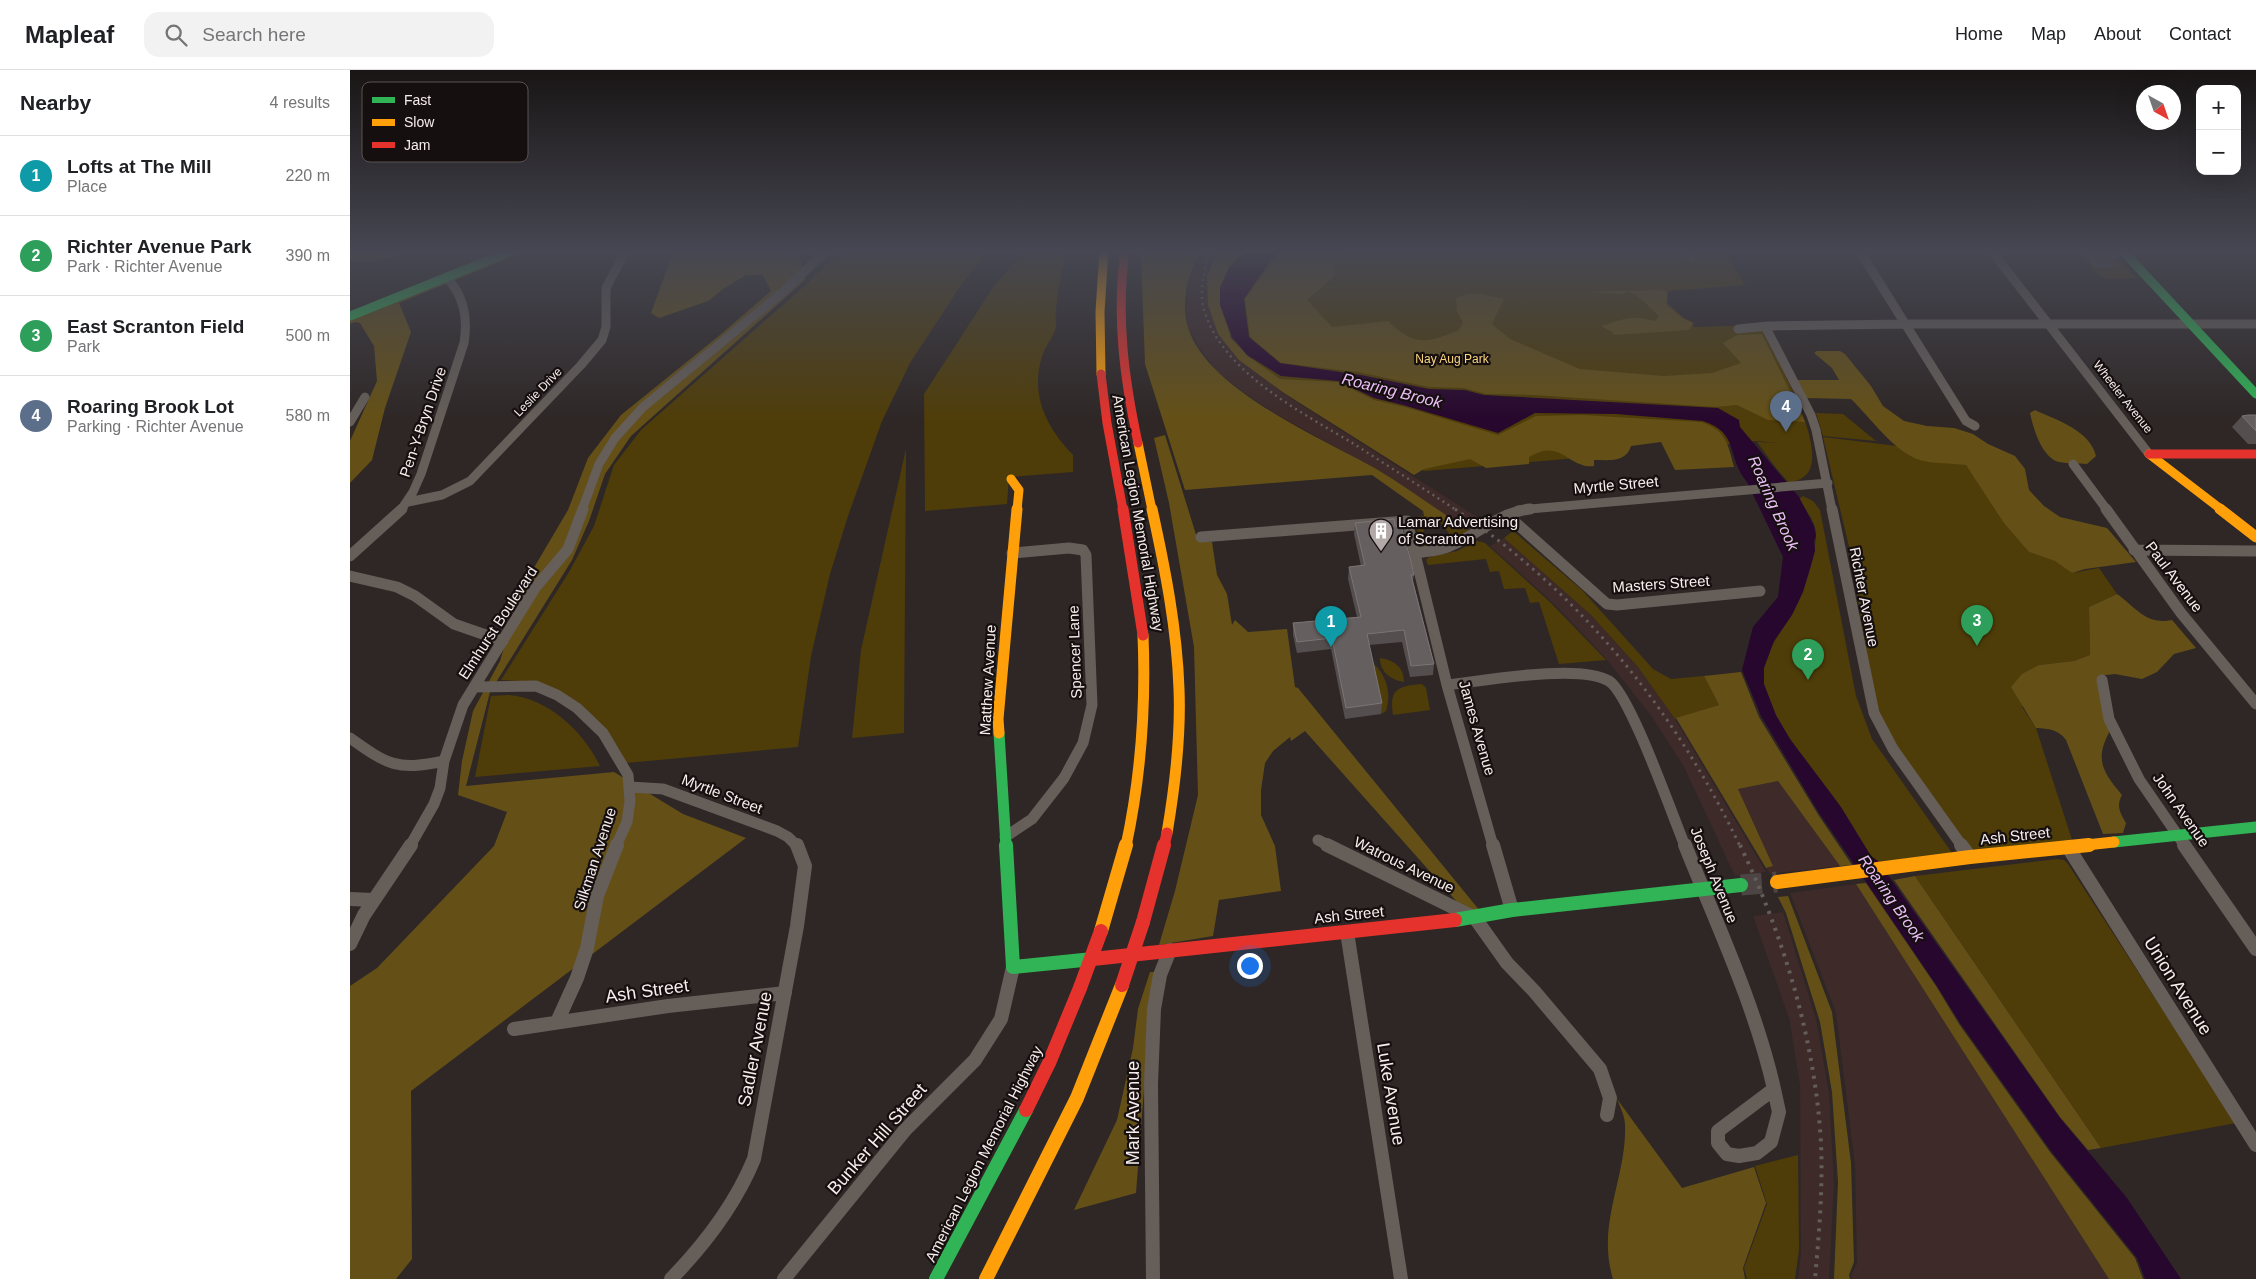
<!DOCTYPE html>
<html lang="en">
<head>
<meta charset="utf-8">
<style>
  :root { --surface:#fff; --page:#f2f2f2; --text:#202124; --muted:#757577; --line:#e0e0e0; --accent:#ea580c }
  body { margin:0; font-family:Helvetica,sans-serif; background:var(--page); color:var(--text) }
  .controls { position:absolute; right:15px; top:15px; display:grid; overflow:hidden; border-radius:10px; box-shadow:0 5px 20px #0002 }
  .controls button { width:45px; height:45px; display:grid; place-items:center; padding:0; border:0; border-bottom:1px solid var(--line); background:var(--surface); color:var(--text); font:25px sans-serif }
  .compass { position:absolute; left:1786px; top:15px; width:45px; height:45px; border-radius:50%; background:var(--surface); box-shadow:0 5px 20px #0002; rotate:140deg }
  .you { position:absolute; left:899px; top:895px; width:18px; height:18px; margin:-12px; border:4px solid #fff; border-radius:50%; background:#1a73e8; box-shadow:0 0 0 8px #1a73e833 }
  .badge { display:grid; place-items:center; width:32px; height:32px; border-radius:50%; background:var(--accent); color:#fff; font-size:16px; font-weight:700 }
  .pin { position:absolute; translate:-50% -41px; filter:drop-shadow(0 1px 2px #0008) }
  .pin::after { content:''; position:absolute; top:26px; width:18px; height:15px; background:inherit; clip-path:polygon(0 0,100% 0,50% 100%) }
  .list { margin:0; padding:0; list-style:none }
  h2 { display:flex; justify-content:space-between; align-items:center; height:65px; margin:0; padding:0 20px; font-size:21px }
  h2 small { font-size:16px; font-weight:400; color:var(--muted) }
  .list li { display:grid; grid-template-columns:32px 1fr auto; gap:15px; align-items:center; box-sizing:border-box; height:80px; padding:0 20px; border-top:1px solid var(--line) }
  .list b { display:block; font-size:19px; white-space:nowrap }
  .list p { margin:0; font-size:16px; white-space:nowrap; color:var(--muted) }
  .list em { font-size:16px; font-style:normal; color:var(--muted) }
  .icon { flex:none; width:28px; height:28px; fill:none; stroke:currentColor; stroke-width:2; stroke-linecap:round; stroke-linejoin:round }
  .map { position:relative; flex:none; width:1906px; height:1209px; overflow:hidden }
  header { display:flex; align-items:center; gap:30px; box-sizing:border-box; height:70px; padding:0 25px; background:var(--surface); border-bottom:1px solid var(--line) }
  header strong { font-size:24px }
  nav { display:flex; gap:28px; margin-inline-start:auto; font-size:18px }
  .search { width:350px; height:45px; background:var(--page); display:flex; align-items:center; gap:12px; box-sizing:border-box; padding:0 18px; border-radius:15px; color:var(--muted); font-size:19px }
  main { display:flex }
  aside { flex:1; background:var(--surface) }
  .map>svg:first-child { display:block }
</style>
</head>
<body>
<header>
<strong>Mapleaf</strong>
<div class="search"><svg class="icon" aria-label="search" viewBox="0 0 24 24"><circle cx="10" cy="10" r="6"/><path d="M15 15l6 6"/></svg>Search here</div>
<nav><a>Home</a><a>Map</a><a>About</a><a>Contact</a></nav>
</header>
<main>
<aside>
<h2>Nearby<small>4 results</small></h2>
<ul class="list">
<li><span class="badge" style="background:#0f9aa8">1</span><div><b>Lofts at The Mill</b><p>Place</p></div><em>220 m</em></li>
<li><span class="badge" style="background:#2e9e5b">2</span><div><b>Richter Avenue Park</b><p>Park · Richter Avenue</p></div><em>390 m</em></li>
<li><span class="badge" style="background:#2e9e5b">3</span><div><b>East Scranton Field</b><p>Park</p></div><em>500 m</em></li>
<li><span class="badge" style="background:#5c6f8a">4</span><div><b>Roaring Brook Lot</b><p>Parking · Richter Avenue</p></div><em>580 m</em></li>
</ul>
</aside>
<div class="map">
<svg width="1906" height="1209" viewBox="0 0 1906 1209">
  <rect width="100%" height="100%" fill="#2e2726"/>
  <path fill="#3d2a29" d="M850,180H868L857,206L868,264L934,324L1132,450L1120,461L1029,401L922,342L893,322L868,302L848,276L838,257L836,244L839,203Z
    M1154,468L1241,545L1288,597L1325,649L1416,802L1385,806L1334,697L1302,647L1257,590L1231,562L1202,532L1140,476Z
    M1428,711L1490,796L1420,804L1416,798L1423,796L1388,719Z
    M1506,814L1759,1209H1502L1501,1205L1507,1194L1505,1095L1486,943L1440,823Z
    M1433,842L1466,949L1479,1023L1484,1113L1479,1209H1448L1451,1183L1450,1015L1439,948L1403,846Z"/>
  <path fill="#4f3d09" d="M491,180H639L611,215L560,293L532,351L498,446L480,504L461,586L448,677L276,693L268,678L188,612L151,610L219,502L244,456L264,395L291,360L461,210Z
    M675,180H717C712,200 707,220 706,241C705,246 706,251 706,256C705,265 696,275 693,284C679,323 696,357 723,385V402L659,407L657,434L575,441L574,324L644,216Z
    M874,180H1375L1395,215L1318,221L1317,233L1334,248L1344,253L1343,257L1385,256L1413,261C1427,291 1475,371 1459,401C1455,408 1447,411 1439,413L1426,398L1407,372L1430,373L1405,371L1324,381L1313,360L1266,364L1276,384L1074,401L941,319L907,295L887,274L877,260L868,238Z
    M1759,192H1771L1786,208L1755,209C1749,203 1743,201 1738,196L1745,198L1762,199L1758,194Z
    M1466,343L1493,344L1526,371L1473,366Z
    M1473,367L1547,376L1557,383L1616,395L1679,482L1706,491L1722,503L1749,498L1767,524L1739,537L1740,585L1724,591L1689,595L1672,637L1686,658L1723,773L1631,785L1618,775L1549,686L1524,632L1501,485Z
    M556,379L554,663L502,668L511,580Z
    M1453,426L1463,431L1470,440L1506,626L1522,669L1602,783L1528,792L1524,789C1510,775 1502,754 1491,738C1471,707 1410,642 1413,605C1414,581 1431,563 1442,544C1454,523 1465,489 1466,466C1467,453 1455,439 1449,429Z
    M1074,446L1094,451L1120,461L1107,470L1076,479L1072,476V470L1076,471L1077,476H1086L1087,470L1100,469L1101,466L1091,453L1072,455L1074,462H1068L1065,447Z
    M1163,461L1232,520L1303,599L1321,609L1354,606L1369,635L1325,649L1288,597L1241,545L1154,468Z
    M1127,471L1135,473L1201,533L1256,590L1209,594L1189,532L1180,533L1175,518L1154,519L1149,501L1140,502L1136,489L1078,495L1076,490L1079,487L1107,481Z
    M1030,588C1044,590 1054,597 1054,612C1041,610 1030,602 1030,588Z
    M1019,590C1036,602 1042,622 1036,641L1031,644Z
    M1072,614L1076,618L1080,640L1043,645C1039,619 1048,616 1072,614Z
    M158,625C197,627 234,662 250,696L125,707L141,626Z
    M1707,789L1714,790L1718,794L1886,1053L1751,1078L1565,806Z
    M1448,1085L1449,1180L1445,1209H1397L1394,1198L1417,1134L1405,1096Z"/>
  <path fill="#645017" d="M0,180H60C43,189 19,193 0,190Z
    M172,180H179L49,233L61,262L35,338L22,390L0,413V371L27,311L24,276L10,253L5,252L0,254V249Z
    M324,180H447L455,210L281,366L255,404L239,451L222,490L140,622L116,716L264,702L333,744L396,768L61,1021L62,1189L46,1209H0V916L27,898L144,776L157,742L108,725L112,691L123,641L150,591L172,518L218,440L238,388L271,345L370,265L421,221L413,205H396L373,219L358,231L309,248L301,243Z
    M793,180H850C839,202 830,232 838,257C856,320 974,369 1028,400C1059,419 1089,441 1120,461L1094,451L1074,446L1073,441L1022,405L835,420L795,294L791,187Z
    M868,180H897L870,235L881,268L899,287L930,309L988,312L1024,330L1055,337L1148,365L1186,346L1232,345L1351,352C1376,360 1378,374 1384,397L1325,400L1311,372L1281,376C1276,393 1258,390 1244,390V396C1218,399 1212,367 1179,387V394L1136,398L1120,389L1074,399L1064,405L934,323L889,290L868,264L858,235L857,206Z
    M929,180H999L985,188V206L957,230L982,257L1038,251C1064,276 1076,274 1109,260L1113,252L1107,242L1106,229C1120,219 1138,226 1154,229L1142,254L1160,269L1230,299L1314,306L1362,303L1391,293L1373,273L1387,265L1412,264L1455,352L1418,350L1387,335L1365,337L1183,325L1136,324L1114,318L1079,317L1008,302L931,293L900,267L895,229L927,187Z
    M1311,220L1317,222V235L1332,248L1343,253L1339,260L1264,265L1262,262L1251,256C1276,249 1277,244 1305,251L1309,246C1298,236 1292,228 1278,221L1272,224L1233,222Z
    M1467,281H1490L1495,284L1521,316L1533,336L1554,351L1577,356L1604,358L1623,364L1638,374L1665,386L1675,399L1679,420L1694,436L1710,447L1757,458L1786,492L1735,499L1722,503L1705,491L1679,482L1654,453L1616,395C1601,393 1583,394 1570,390C1544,382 1520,347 1501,329L1455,328L1446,310H1489L1482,298L1464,283Z
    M1685,340C1706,350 1740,360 1746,386L1737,394C1728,393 1718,394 1709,392C1692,388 1683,358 1680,343Z
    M815,365L848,471L862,472L867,505L877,524L882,555L885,550L898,562L937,559L945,617L948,618L1130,841H1117L1108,833L955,661L941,671L940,667L923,681L915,693L911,720V745L925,776L931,821L869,830L863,866L809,875L825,821L848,725L844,577L819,433L804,368Z
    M1767,524C1787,538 1795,555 1822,550L1846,578L1824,584L1807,602L1792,609L1765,604L1748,606L1761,659C1744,689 1752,701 1772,725C1766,736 1770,743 1776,753L1773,763L1753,764L1716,670C1708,659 1699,659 1686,658L1661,617L1672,604L1689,595L1724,591L1740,585L1739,537Z
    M1391,602L1409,647L1469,746L1502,795L1490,796L1428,711L1388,719L1423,796L1416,798L1326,648L1369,635L1354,606Z
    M1565,806L1751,1078L1738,1080L1710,1047L1544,810Z
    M1516,813L1586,916L1609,954L1700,1082L1785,1188L1793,1209H1759L1506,814Z
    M1438,826L1482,942L1501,1093L1504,1192L1499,1205L1500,1209H1484L1488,1112L1482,1022L1470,952L1436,843L1428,827Z
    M800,902H808L800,941L786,1123L724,1140L767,1050L783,978L788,939Z
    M1267,1029L1332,1118L1404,1097L1416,1133L1393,1198L1395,1209H1263C1246,1154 1277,1107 1275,1055C1275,1046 1270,1037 1267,1029Z"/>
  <path fill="#27072d" d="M897,180H928L926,187L921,190L894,229L899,267L930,293L1011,305L1079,319L1115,320L1134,325L1368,338L1389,350L1390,357L1449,427L1464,456L1466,466L1464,471L1465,481L1453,522L1442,545L1424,571L1414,598V614L1426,645L1440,669L1491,737L1521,786L1528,791L1710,1048L1777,1128L1831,1209H1795L1787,1188L1701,1081L1610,953L1587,916L1469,743L1411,646L1392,600L1403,557L1428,527L1433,487L1397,412C1376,387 1390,363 1353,351L1266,344L1185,343L1148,363L1053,335L1024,328L988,311L931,306L897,285L882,267L870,235V217L879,197Z"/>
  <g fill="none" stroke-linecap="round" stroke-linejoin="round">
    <path stroke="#4c4544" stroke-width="21" stroke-dasharray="21 11" stroke-linecap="butt" d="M1391,815L1427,812"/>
    <path stroke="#655e59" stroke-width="9" d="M1509,180L1616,351L1625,356
      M1641,180L1799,384
      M1341,187L1342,180
      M1415,256L1461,345L1466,360L1482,440
      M1388,259L1418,256L1556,254H1906
      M0,352L15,327
      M1723,394L1757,440
      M58,432L92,425L120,411L231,295L252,270L256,257V218L276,180
      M51,440L63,422L71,404L114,273C118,248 114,225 96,207
      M232,440L249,394L265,368L293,337L434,221L477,180
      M1168,440L1478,413"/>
    <path stroke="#655e59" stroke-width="11" d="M1482,439L1524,643L1543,679L1612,776
      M1756,439L1831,543L1906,634
      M1157,445L1257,534L1267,535L1410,521
      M851,467L1057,451L1097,615L1143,776
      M1784,480L1906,481
      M1066,483C1077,481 1090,481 1100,476C1127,465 1150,442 1180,439
      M0,486L52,439
      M0,506L47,517L65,526L104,554L153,571
      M1752,610L1759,649L1789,709L1835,776
      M1097,615C1132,611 1230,593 1259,611C1280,624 1323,747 1335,776
      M124,617L186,616L207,625L227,638L253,663L278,705L280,731L277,752L266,776
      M0,668C38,695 47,701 94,691
      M280,717L313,719L427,761L438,767L447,776
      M655,767L682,749L714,708L733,673L742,635L736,485L733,480L719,478L662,483
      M968,770L980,776
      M60,776L84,734L90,718L94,691L113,635L185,518L218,479L233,439"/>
    <path stroke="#655e59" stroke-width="14" d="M977,775L1125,848L1157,893L1184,921L1250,999L1260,1028L1257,1045
      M1143,775L1162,840
      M1335,775C1367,855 1405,935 1424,1019
      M1611,775L1620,787
      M1834,775L1906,879
      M1718,777L1906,1075
      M0,829L23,830
      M997,862L1051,1209
      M0,874L14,845L61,775
      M207,952L227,908L237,878L247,826L267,775
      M164,959L318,936L435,923
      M1424,1019L1429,1042L1421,1072L1407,1083L1389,1086L1377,1084L1368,1073V1061Z
      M321,1209C356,1173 385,1135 404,1089L447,856L455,796L447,775
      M434,1209L555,1060L625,990L651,949L663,897
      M803,1209L801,1014L804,939L810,905L820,880"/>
    <path stroke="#30b455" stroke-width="9" d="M1772,180L1906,324
      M0,246L164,180"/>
    <path stroke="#30b455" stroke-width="11" d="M649,663L656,776
      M1764,772L1906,757"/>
    <path stroke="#30b455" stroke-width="14" d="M656,775L663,897L743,889
      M1105,850L1162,840L1391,815
      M586,1209L676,1040"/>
    <path stroke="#ff9f0a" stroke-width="9" d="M751,304L750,242L754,180
      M788,373L802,440
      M1799,384L1872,440
      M661,409L669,420L667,440"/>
    <path stroke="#ff9f0a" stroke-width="11" d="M802,439C815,498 827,559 829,619C831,668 825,716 817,763
      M1870,439L1906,467
      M649,663L648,649L667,439
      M776,776C791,706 796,637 793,565
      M1727,776L1764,772"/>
    <path stroke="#ff9f0a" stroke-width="14" d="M1427,812L1620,787L1739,775
      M751,861L776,775
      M636,1209L727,1028L772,915"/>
    <path stroke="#e5322d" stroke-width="9" d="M775,180C766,246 774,308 788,373
      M751,304L757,353L773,440
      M1799,384H1906"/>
    <path stroke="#e5322d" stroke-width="11" d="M773,439L793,565
      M814,776L817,763"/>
    <path stroke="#e5322d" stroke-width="14" d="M793,852L814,775
      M743,889L1105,850
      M676,1040L699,993L730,918"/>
    <path stroke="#645d5b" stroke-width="2.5" stroke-dasharray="2 4" stroke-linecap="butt" d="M860,180C854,201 848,222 855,243C875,304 953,343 1004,374C1038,396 1073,418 1106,440"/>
    <path stroke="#645d5b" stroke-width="3" stroke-dasharray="2.5 5" stroke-linecap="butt" d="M1105,439C1231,524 1324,639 1390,776"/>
    <path stroke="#645d5b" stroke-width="4" stroke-dasharray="3 6" stroke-linecap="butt" d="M1390,775C1434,867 1465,970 1471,1073C1473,1118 1469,1164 1465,1209"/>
    <path stroke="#e5322d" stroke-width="14" d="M772,915L793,852
      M730,918L751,861"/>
  </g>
  <path fill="#544e4f" d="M1735,180H1771L1773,181L1762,198H1745L1732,185Z
    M1906,345V374H1898L1882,357L1892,346Z
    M1005,453L1045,456L1064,505L1063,511L1084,594L1083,605L1060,607L1052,572L1019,575L1032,633L1031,644L995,649L981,579L947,583L943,565V553L1007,547L998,509L999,497L1011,496L1004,464Z"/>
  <path fill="#665f60" stroke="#7c7576" d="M1745,180H1771L1773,181H1766L1768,183H1765L1769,187H1751Z
    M1898,345H1906V361L1892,346Z
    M1044,449L1045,456H1050L1052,459L1061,491L1064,505H1061L1084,594L1061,596L1054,560L1017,564L1032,633L996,638L982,568L947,572L943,553L1011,547L999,497L1015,495L1005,453Z"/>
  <linearGradient id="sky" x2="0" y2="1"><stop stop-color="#191515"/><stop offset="0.52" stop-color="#464752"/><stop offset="1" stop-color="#464752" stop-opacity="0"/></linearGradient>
  <rect width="1906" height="349" fill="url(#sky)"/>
  <defs>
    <symbol id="building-pin" viewBox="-11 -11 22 30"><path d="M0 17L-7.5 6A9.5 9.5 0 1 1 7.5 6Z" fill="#b1a8a7" stroke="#160f0f"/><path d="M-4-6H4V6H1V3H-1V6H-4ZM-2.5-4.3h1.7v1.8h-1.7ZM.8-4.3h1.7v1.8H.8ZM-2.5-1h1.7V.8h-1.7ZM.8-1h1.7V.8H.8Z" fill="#fff"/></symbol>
  </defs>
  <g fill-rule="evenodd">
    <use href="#building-pin" x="1017" y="447" width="28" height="38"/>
  </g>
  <g text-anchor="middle" stroke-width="4.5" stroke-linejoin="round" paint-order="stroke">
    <g font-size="12" fill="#fad67e" stroke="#160f0f">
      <text x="1102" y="293">Nay Aug Park</text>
    </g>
    <g font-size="12" fill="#f7edec" stroke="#160f0f">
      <text transform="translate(188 322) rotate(-46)" y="4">Leslie Drive</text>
      <text transform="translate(1773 327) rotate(52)" y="4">Wheeler Avenue</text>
    </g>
    <g font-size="15" fill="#f7edec" stroke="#160f0f">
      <text transform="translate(73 352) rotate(-71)" y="5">Pen-Y-Bryn Drive</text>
      <text transform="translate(1266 415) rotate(-5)" y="5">Myrtle Street</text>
      <text transform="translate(788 443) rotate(80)" y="5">American Legion Memorial Highway</text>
      <text transform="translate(1824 507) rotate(53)" y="5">Paul Avenue</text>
      <text transform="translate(1311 514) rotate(-4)" y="5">Masters Street</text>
      <text transform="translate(1514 527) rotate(79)" y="5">Richter Avenue</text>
      <text transform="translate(148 553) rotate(-57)" y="5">Elmhurst Boulevard</text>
      <text transform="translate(725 582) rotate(-92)" y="5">Spencer Lane</text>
      <text transform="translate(638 610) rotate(-87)" y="5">Matthew Avenue</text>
      <text transform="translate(1127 658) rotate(74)" y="5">James Avenue</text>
      <text transform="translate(372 724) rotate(21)" y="5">Myrtle Street</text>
      <text transform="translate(1831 740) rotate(55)" y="5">John Avenue</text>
      <text transform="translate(1665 766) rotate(-6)" y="5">Ash Street</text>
      <text transform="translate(245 789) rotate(-72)" y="5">Silkman Avenue</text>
      <text transform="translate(1054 795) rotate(26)" y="5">Watrous Avenue</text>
      <text transform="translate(1364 805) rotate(68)" y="5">Joseph Avenue</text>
      <text transform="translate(999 845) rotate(-6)" y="5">Ash Street</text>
      <text transform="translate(634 1084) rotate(-63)" y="5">American Legion Memorial Highway</text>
    </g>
    <g font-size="15" fill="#f7edec" stroke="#160f0f" text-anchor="start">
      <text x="1048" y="457">Lamar Advertising<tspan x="1048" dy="17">of Scranton</tspan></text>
    </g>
    <g font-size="16" font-style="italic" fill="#ebbef7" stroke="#160f0f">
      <text transform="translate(1042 320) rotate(14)" y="6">Roaring Brook</text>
      <text transform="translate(1424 433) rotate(66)" y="6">Roaring Brook</text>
      <text transform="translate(1542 828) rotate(55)" y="6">Roaring Brook</text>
    </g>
    <g font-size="18" fill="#f7edec" stroke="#160f0f">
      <text transform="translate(1828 916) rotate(58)" y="6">Union Avenue</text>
      <text transform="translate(297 921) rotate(-8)" y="6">Ash Street</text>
      <text transform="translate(405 979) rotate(-79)" y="6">Sadler Avenue</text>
      <text transform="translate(1041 1024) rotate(81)" y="6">Luke Avenue</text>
      <text transform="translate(783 1043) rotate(-90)" y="6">Mark Avenue</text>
      <text transform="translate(527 1069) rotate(-49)" y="6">Bunker Hill Street</text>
    </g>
  </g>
  <rect x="12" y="12" width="166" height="80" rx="8" fill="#160f0f" stroke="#5a5251" stroke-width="1"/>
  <rect x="22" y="27" width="23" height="6" fill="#30b455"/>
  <rect x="22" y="49" width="23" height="7" fill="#ff9f0a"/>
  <rect x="22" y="72" width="23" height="6" fill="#e5322d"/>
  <g font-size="14" fill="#f7edec">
    <text x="54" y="35">Fast</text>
    <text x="54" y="57">Slow</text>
    <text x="54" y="80">Jam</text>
  </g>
</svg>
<div class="controls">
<button>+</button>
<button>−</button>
</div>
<svg class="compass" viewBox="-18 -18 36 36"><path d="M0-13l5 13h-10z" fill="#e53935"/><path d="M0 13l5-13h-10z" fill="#757577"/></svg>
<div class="you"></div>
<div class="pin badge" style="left:981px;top:577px;background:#0f9aa8">1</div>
<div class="pin badge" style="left:1458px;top:610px;background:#2e9e5b">2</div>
<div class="pin badge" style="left:1627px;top:576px;background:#2e9e5b">3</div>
<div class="pin badge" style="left:1436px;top:362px;background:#5c6f8a">4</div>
</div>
</main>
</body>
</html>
